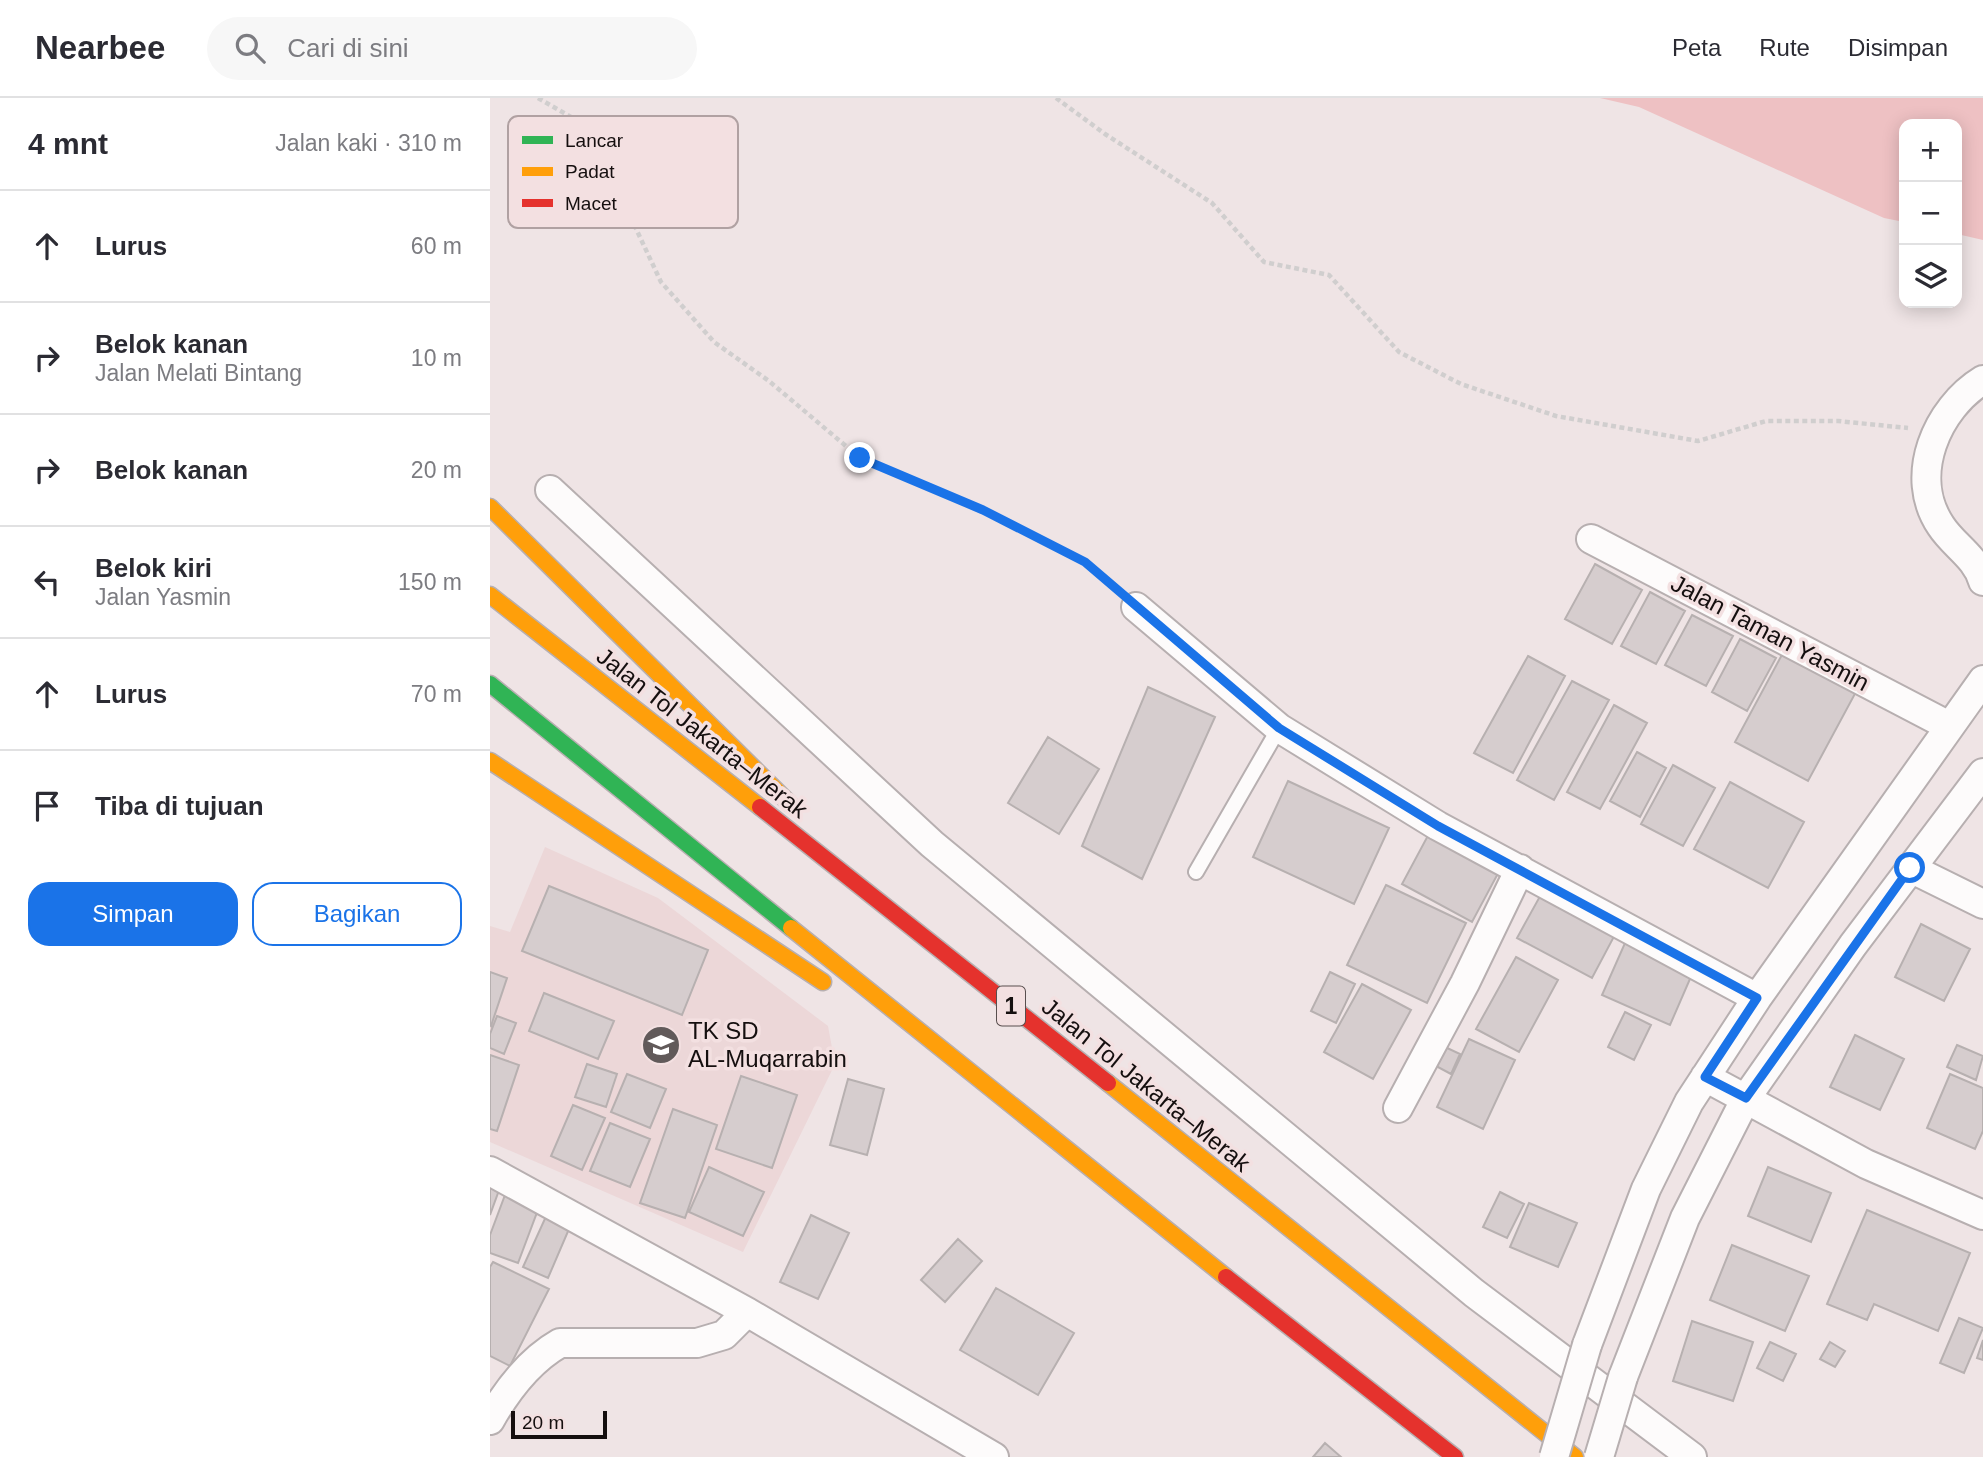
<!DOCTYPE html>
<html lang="id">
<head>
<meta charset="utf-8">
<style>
  :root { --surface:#fff; --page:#f7f7f7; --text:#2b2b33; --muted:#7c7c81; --line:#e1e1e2; --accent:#1a73e8 }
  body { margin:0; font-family:Arial,sans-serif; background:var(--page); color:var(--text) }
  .controls { position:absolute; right:21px; top:21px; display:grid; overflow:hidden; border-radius:14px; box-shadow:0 4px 18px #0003 }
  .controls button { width:63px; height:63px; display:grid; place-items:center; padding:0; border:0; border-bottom:2px solid var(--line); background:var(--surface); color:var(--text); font:35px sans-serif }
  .scale { position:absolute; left:21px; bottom:18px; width:96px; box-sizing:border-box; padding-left:7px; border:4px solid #150f0f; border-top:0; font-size:19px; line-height:24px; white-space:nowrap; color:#150f0f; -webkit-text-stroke:5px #f3e0e1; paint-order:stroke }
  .stop { position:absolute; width:21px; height:21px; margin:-16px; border:5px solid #1a73e8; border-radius:50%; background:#fff }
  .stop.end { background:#1a73e8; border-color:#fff; box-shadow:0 2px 7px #0008 }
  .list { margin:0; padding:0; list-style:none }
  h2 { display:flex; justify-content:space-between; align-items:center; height:91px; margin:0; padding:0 28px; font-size:30px }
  h2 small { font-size:23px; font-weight:400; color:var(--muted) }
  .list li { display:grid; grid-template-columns:46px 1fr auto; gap:21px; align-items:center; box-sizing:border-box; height:112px; padding:0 28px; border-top:2px solid var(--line) }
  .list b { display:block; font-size:26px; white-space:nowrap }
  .list p { margin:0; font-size:23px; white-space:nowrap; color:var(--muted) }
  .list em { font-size:23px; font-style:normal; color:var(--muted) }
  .actions { display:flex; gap:14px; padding:21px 28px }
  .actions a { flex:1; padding:16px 0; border:2px solid var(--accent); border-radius:21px; text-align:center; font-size:24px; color:var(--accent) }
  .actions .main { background:var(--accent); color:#fff }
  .icon { flex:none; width:38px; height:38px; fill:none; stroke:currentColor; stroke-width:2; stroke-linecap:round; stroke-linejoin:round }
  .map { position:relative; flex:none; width:1493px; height:1359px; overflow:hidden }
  header { display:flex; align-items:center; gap:42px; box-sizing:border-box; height:98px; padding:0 35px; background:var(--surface); border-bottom:2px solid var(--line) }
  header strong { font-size:33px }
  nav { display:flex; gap:38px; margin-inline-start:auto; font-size:24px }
  .search { width:490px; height:63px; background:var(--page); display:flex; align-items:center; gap:18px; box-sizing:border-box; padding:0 24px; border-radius:38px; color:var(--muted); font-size:26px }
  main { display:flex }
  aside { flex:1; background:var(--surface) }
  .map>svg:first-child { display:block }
</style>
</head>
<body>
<header>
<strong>Nearbee</strong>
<div class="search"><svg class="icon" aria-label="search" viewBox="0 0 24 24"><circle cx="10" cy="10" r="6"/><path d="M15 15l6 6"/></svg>Cari di sini</div>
<nav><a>Peta</a><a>Rute</a><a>Disimpan</a></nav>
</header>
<main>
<aside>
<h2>4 mnt<small>Jalan kaki · 310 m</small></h2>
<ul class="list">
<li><svg class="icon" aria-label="ahead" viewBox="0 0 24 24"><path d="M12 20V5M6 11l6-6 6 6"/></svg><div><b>Lurus</b></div><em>60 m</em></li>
<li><svg class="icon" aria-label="right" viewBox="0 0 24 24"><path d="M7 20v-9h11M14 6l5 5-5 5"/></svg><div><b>Belok kanan</b><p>Jalan Melati Bintang</p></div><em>10 m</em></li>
<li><svg class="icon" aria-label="right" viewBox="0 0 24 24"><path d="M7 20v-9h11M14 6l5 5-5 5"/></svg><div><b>Belok kanan</b></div><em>20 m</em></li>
<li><svg class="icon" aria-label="left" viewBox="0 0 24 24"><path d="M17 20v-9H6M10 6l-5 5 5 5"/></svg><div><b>Belok kiri</b><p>Jalan Yasmin</p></div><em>150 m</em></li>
<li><svg class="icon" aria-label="ahead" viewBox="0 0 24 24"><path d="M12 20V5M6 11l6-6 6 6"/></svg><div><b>Lurus</b></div><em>70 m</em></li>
<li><svg class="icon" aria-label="arrive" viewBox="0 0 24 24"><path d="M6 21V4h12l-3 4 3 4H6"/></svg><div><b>Tiba di tujuan</b></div></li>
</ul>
<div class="actions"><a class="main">Simpan</a><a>Bagikan</a></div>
</aside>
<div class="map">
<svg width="1493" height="1359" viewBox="0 0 1493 1359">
  <rect width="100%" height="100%" fill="#efe4e5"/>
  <path fill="#ecd7d8" d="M55,749L168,800L338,928L345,966L253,1154L0,1044V828L20,834Z"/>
  <path fill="#eec1c3" d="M1110,0H1493V142L1467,136V26H1414V124L1394,120L1149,9Z"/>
  <path fill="#d6cdce" stroke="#b7b0b0" stroke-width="2" d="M1105,466L1152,492L1122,546L1075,521Z
    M1160,494L1195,513L1166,566L1131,548Z
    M1202,517L1243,538L1216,588L1175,567Z
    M1250,541L1286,560L1257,613L1222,594Z
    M1294,553L1367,592L1318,683L1245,644Z
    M1038,558L1075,578L1023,675L984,655Z
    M1082,583L1119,602L1064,702L1027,682Z
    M658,589L725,619L652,781L592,748Z
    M1124,607L1157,625L1110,711L1077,694Z
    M558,639L609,671L569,736L518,705Z
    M1147,654L1176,670L1150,719L1120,703Z
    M1183,667L1225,690L1193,748L1151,726Z
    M798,683L899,730L864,806L763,759Z
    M1240,684L1314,724L1278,790L1204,751Z
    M942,730L1012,768L982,824L912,786Z
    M896,787L976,825L937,905L857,867Z
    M59,788L218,852L192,917L32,853Z
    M1054,791L1128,831L1102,880L1027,840Z
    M1431,826L1480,851L1454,903L1405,879Z
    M1135,845L1203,874L1180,927L1112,897Z
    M1026,859L1068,882L1029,954L986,931Z
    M0,874L17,880L1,928L0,927Z
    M840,874L865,886L846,925L821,913Z
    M872,886L921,912L883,981L834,954Z
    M54,895L124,923L108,961L39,933Z
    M1135,914L1161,927L1144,962L1118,949Z
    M7,918L26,925L14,956L0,950V936Z
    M1365,937L1414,961L1390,1012L1340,989Z
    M979,941L1025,962L993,1031L947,1009Z
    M1467,947L1493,958L1486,982L1457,969Z
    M955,949L970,956L961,976L946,968Z
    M0,957L29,967L7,1033L0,1031Z
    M97,966L127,976L116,1009L85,999Z
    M137,976L176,991L160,1030L121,1014Z
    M1460,976L1493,990V1033L1485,1051L1437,1030Z
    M251,978L307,997L282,1070L226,1051Z
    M358,981L394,991L377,1057L340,1047Z
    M83,1007L115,1020L92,1072L61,1058Z
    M183,1011L227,1027L195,1120L150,1105Z
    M120,1025L160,1041L140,1089L100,1073Z
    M219,1069L274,1094L253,1138L199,1114Z
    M1278,1069L1341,1095L1321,1144L1258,1118Z
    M0,1079L12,1084L0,1117Z
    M1010,1094L1034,1106L1017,1140L993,1129Z
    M15,1097L49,1109L28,1165L0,1155V1137Z
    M1039,1105L1087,1125L1068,1169L1020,1149Z
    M1377,1112L1480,1155L1448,1233L1384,1206L1377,1222L1337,1206Z
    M58,1114L82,1124L58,1180L33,1169Z
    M321,1117L359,1135L328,1201L290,1184Z
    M468,1141L492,1163L455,1204L431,1182Z
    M1242,1147L1319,1178L1295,1233L1220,1202Z
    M3,1164L59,1191L20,1268L0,1258V1169Z
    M506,1190L584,1235L548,1297L470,1252Z
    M1469,1220L1493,1230L1474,1275L1450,1265Z
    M1202,1223L1263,1244L1243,1303L1183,1283Z
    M1493,1242V1262L1487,1260Z
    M1280,1244L1306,1256L1293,1283L1267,1270Z
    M1340,1244L1355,1253L1345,1269L1330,1261Z
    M835,1345L851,1359H823Z"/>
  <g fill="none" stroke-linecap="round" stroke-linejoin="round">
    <defs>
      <path id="lane" d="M706,774L789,630"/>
      <path id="street" d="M1493,282C1447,310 1417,378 1451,428C1464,448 1486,459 1493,483
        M60,392L442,746L984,1195L1202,1359
        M1101,441L1459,628
        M646,509L789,630L948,728L1267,900
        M1420,770L1493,806
        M1215,979L1376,1066L1493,1117
        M908,1010L975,885L1030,771
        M0,1073L257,1214L504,1359
        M1097,1247L1156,1091L1199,1004L1267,900L1493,582
        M1133,1279L1195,1120L1256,1000L1363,847L1493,675
        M0,1322C17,1292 40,1262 70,1245H207L234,1237L257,1214"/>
      <path id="fast" d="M0,586L301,830"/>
      <path id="slow" d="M0,409L299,705
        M0,497L270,709
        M0,663L333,884
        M301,830L736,1179
        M618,985L1085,1359"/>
      <path id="jam" d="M270,709L618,985
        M736,1179L965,1359"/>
    </defs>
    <use href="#lane" stroke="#b7afb0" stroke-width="18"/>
    <use href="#street" stroke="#b7afb0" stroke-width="32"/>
    <use href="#fast" stroke="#b7afb0" stroke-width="19"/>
    <use href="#slow" stroke="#b7afb0" stroke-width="19"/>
    <use href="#jam" stroke="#b7afb0" stroke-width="19"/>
    <path stroke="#d0cece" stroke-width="4.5" stroke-dasharray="5 3.5" stroke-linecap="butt" d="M48,0L114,38L141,120L171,184L224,244L279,283L370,360L493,412L595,464L625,490
      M566,0L615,36L722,105L774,164L839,177L909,254L971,286L1066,318L1208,343L1276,323H1348L1418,330"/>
    <use href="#lane" stroke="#fdfbfb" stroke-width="14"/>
    <use href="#street" stroke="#fdfbfb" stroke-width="28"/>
    <use href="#fast" stroke="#30b455" stroke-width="16"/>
    <use href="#slow" stroke="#ff9f0a" stroke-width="16"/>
    <use href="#jam" stroke="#e5322d" stroke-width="16"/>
    <defs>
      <path id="street-bridge" d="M1064,1359L1097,1247
        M1109,1359L1133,1279"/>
    </defs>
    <use href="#street-bridge" stroke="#b7afb0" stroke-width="32" stroke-linecap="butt"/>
    <use href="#street-bridge" stroke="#fdfbfb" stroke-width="28"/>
  </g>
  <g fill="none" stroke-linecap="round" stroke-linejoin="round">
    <path stroke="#1a73e8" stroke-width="9" d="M370,360L493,412L595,464L789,630L948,728L1267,900L1215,979L1256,1000L1420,770"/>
  </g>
  <defs>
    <symbol id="school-disc" viewBox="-11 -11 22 22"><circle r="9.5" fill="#615a5a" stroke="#f3e0e1"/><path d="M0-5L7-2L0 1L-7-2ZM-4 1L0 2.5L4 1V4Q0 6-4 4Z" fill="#fff"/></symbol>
  </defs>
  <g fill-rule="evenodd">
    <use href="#school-disc" x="149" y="925" width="44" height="44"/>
  </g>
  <g text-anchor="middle" stroke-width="7" stroke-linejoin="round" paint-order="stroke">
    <rect fill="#f3e0e1" stroke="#584e4e" stroke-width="2" x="507" y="888.5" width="28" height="39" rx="5"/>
    <g font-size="23" font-weight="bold" fill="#150f0f">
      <text x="521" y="916">1</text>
    </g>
    <g font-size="24" fill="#150f0f" stroke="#f3e0e1">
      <text transform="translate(1280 535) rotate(28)" y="8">Jalan Taman Yasmin</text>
      <text transform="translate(212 635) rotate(38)" y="8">Jalan Tol Jakarta–Merak</text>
      <text transform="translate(656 987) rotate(39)" y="8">Jalan Tol Jakarta–Merak</text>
    </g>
    <g font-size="24" fill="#150f0f" stroke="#f3e0e1" text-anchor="start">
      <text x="198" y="941">TK SD<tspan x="198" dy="28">AL-Muqarrabin</tspan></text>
    </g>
  </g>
  <rect x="18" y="18" width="230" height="112" rx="10" fill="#f3e0e1" stroke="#b0a1a2" stroke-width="2"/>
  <rect x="32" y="38" width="31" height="8" fill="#30b455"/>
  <rect x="32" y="69" width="31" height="9" fill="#ff9f0a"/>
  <rect x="32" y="101" width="31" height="8" fill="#e5322d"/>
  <g font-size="19" fill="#150f0f">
    <text x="75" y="49">Lancar</text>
    <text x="75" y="80">Padat</text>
    <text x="75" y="112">Macet</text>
  </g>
</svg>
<div class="controls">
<button>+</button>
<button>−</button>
<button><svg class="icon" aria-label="layers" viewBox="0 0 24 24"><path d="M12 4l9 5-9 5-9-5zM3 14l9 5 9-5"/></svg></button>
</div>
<div class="scale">20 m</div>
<div class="stop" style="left:1420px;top:770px"></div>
<div class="stop end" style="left:370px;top:360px"></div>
</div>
</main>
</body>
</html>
